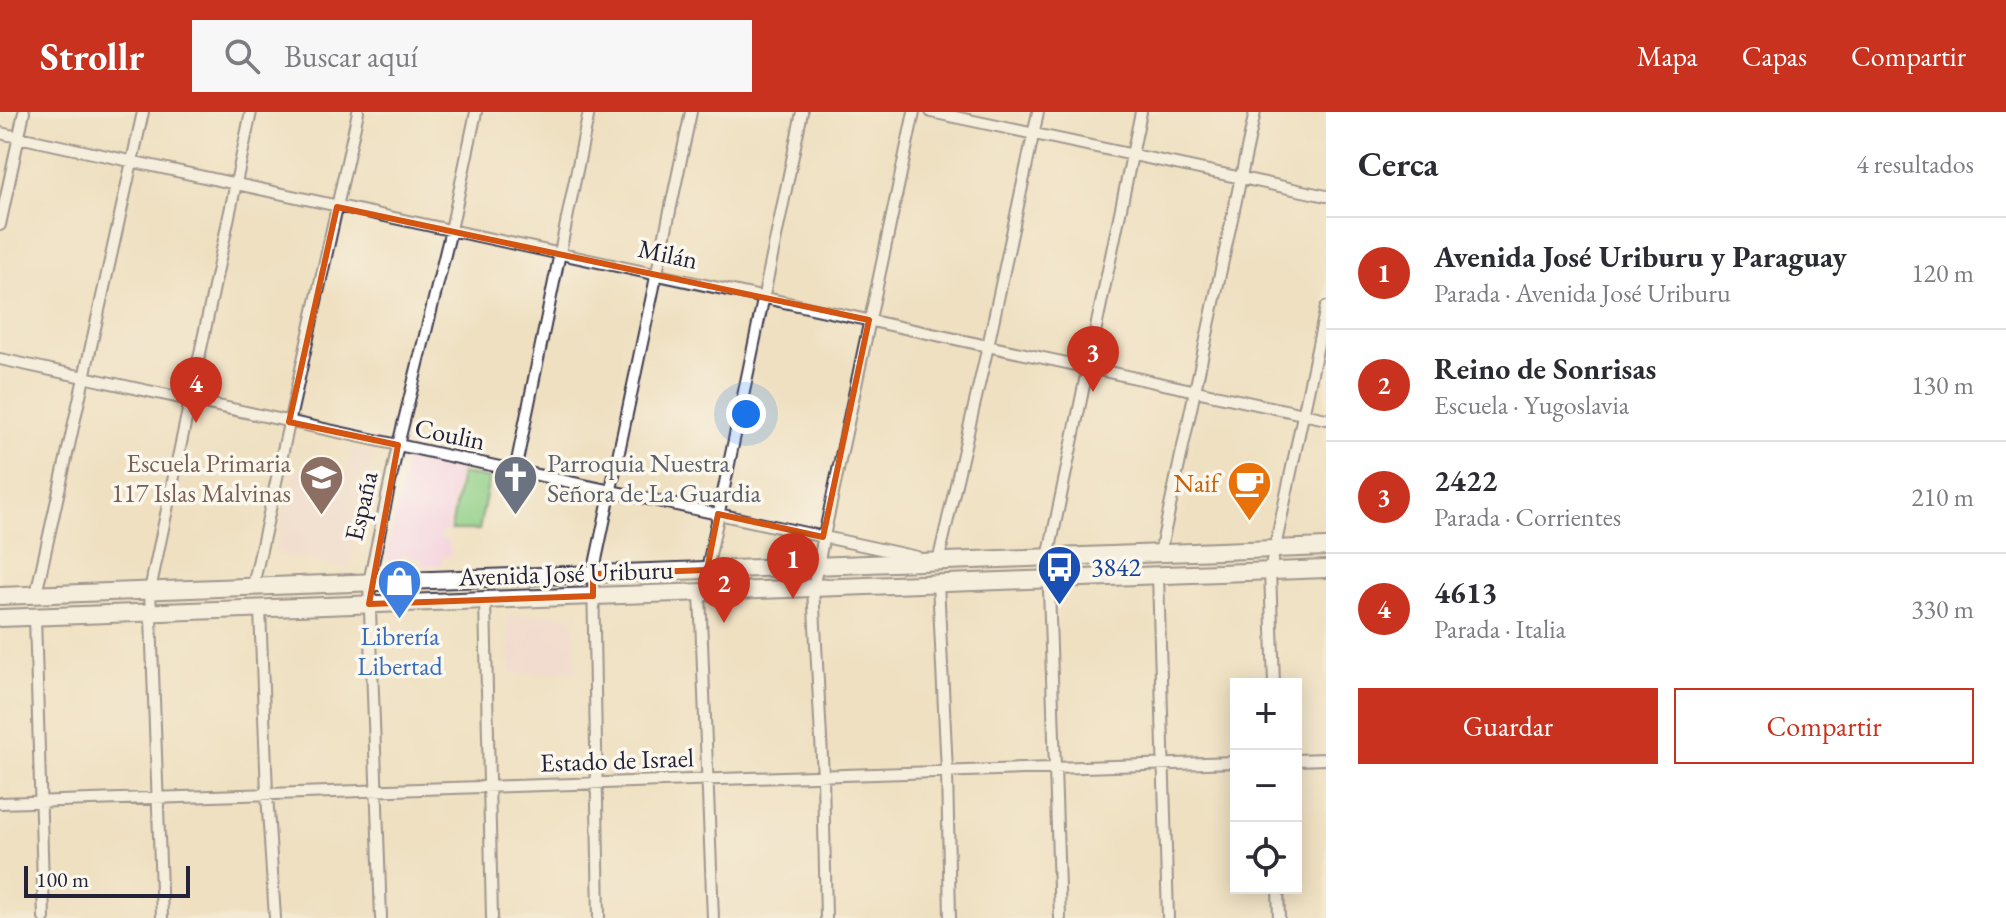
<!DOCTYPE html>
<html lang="es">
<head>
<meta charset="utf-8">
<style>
  :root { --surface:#fff; --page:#f7f7f7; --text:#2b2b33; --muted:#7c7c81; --line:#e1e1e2; --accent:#c8321e }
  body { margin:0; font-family:"EB Garamond",serif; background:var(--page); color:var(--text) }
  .controls { position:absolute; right:24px; bottom:24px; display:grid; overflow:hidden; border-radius:0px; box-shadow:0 4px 20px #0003 }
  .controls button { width:72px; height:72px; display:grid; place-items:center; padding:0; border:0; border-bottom:2px solid var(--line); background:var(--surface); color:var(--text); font:40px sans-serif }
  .scale { position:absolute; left:24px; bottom:20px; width:166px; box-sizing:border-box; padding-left:8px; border:4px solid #22223b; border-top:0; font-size:22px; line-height:28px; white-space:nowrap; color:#22223b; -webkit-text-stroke:6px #fbf7ec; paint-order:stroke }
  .you { position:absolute; left:746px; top:302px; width:28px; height:28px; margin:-20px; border:6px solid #fff; border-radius:50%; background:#1a73e8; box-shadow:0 0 0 12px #1a73e833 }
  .badge { display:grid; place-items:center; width:52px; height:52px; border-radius:50%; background:var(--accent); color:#fff; font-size:26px; font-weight:700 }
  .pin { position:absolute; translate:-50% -66px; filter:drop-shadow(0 2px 4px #0008) }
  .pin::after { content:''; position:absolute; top:42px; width:28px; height:24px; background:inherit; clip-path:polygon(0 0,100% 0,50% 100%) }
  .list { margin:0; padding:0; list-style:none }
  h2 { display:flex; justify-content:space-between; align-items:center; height:104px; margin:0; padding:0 32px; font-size:34px }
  h2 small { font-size:26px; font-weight:400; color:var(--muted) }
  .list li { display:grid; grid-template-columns:52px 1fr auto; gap:24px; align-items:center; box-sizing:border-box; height:112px; padding:0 32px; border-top:2px solid var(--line) }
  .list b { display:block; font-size:30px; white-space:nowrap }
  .list p { margin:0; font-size:26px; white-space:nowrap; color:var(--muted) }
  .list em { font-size:26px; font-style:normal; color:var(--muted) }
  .actions { display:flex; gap:16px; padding:24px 32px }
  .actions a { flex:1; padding:18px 0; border:2px solid var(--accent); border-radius:0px; text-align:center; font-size:28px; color:var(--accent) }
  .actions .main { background:var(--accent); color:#fff }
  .icon { flex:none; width:44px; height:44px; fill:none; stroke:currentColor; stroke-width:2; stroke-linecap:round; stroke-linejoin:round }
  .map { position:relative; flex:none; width:1326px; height:806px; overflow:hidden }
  header { display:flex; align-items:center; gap:48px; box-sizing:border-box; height:112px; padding:0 40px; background:var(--accent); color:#fff }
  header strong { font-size:38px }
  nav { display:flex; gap:44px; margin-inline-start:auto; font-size:28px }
  .search { width:560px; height:72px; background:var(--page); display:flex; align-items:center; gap:20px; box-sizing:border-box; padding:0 28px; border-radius:0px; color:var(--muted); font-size:30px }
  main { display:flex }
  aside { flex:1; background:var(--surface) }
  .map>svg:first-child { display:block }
</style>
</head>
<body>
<header>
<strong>Strollr</strong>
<div class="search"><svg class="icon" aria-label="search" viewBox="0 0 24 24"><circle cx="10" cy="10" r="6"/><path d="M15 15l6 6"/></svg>Buscar aquí</div>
<nav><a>Mapa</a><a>Capas</a><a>Compartir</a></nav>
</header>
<main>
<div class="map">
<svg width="1326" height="806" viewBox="0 0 1326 806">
  <rect width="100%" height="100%" fill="#fbf7ec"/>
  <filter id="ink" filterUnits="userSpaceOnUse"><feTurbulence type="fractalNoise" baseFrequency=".0125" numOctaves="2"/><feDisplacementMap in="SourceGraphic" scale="16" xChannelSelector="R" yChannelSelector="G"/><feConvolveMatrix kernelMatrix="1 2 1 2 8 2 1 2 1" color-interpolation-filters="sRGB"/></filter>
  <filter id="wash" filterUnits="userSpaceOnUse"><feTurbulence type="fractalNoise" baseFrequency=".006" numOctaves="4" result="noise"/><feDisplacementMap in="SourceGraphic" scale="32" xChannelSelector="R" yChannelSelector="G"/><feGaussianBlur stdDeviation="1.8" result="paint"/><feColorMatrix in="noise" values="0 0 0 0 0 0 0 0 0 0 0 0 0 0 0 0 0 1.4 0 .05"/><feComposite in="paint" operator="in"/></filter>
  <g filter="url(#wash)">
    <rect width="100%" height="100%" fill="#efe0c1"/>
    <path fill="#f4cfdd" d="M352,336L375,340L349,457L275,441L294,357L345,368Z
      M406,349L459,359L447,419L441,420L440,428H449L450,444H443L441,453L421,454L422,447L402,442L400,450L386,447Z
      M566,502L574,508L576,560L510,562L508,504Z"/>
    <path fill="#90cf86" stroke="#597860" stroke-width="2" d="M461,361L489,367L479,418H451Z"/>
  </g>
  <g filter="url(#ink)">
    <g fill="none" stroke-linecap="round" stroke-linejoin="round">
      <defs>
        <path id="minor" d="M931,0L1326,84
          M0,21L1326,307
          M0,113L24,0
          M0,247L917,445
          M515,359L589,0
          M1160,441L1255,0
          M932,448L938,450L988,234L1038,0
          M707,458L802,0
          M1158,463L1168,806
          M938,471L947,659L950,806
          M253,474L358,0
          M700,481L713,806
          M36,482L143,0
          M485,488L492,806
          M260,497L267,682L275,806
          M35,505L44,806
          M1274,572L1270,459L1326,195
          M1296,648L1326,647
          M0,691L1236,650
          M1278,776L1279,806
          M162,806L150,478L251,0
          M381,806L369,470L398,333L451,118L476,0
          M599,806L593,462L691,0
          M826,806L823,664L813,476L914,0
          M1060,806L1048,446L1141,0"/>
        <path id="primary" d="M0,484L1326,435
          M0,506L1326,457"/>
      </defs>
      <use href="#minor" stroke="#413e4f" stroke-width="14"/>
      <use href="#primary" stroke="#413e4f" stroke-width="20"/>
      <use href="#minor" stroke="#fff" stroke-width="10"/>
      <use href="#primary" stroke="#fff" stroke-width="16"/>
    </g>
  </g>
  <path d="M0 0H1326V806H0ZM337,95L869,208L823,425L718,402L707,458L593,462V484L369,492L398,333L289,310Z" fill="#efe0c1" fill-opacity=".55" fill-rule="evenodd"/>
  <path fill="none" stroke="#d45411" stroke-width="6" stroke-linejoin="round" d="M337,95L869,208L823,425L718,402L707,458L593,462V484L369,492L398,333L289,310Z"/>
  <defs>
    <symbol id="school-pin" viewBox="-11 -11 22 30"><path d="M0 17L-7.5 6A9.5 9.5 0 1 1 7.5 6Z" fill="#8d6e63" stroke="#fbf7ec"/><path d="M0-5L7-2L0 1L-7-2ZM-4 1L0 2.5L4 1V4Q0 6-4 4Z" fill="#fff"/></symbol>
    <symbol id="church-pin" viewBox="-11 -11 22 30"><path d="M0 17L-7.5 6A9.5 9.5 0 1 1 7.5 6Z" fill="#6b7280" stroke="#fbf7ec"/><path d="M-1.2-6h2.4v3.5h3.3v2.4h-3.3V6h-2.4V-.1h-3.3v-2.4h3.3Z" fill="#fff"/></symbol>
    <symbol id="cafe-pin" viewBox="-11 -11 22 30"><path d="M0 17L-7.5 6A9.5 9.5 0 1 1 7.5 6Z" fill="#e8710a" stroke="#fbf7ec"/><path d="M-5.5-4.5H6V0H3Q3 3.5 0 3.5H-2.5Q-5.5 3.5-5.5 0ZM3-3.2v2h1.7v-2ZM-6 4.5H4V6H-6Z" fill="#fff"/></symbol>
    <symbol id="bus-pin" viewBox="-11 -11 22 30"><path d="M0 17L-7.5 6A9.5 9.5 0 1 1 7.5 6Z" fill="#1a4fb4" stroke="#fbf7ec"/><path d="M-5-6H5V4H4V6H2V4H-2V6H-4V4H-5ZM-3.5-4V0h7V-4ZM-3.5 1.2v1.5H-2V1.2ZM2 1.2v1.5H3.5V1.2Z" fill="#fff"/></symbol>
    <symbol id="shop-pin" viewBox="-11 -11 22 30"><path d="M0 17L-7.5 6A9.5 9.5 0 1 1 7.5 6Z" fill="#3f7fe0" stroke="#fbf7ec"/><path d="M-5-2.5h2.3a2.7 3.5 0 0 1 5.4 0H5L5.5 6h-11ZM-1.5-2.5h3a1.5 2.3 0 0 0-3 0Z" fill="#fff"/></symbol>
  </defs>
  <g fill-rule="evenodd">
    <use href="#school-pin" x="296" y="340" width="51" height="69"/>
    <use href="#church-pin" x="490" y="340" width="51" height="69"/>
    <use href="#cafe-pin" x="1224" y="346" width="51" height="69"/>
    <use href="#bus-pin" x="1034" y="430" width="51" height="69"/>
    <use href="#shop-pin" x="374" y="444" width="51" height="69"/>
  </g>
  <g text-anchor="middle" stroke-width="7" stroke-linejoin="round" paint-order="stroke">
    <g font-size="26" fill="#22223b" stroke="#fbf7ec">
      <text transform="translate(668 142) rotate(12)" y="9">Milán</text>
      <text transform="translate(450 322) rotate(12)" y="9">Coulin</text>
      <text transform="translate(361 394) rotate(-77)" y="9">España</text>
      <text transform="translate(566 461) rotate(-2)" y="9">Avenida José Uriburu</text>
      <text transform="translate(617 648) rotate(-2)" y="9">Estado de Israel</text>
    </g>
    <g font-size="26" fill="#785e54" stroke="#fbf7ec" text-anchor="end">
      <text x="291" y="360">Escuela Primaria<tspan x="291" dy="30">117 Islas Malvinas</tspan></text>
    </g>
    <g font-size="26" fill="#5b616d" stroke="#fbf7ec" text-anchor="start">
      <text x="547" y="360">Parroquia Nuestra<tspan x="547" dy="30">Señora de La Guardia</tspan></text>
    </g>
    <g font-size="26" fill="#c56008" stroke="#fbf7ec" text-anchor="end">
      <text x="1219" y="380">Naif</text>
    </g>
    <g font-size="26" fill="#164399" stroke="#fbf7ec" text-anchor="start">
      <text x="1091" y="464">3842</text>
    </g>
    <g font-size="26" fill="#366cbe" stroke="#fbf7ec">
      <text x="400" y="533">Librería<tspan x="400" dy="30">Libertad</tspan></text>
    </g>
  </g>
</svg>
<div class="controls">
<button>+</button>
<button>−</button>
<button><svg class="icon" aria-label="locate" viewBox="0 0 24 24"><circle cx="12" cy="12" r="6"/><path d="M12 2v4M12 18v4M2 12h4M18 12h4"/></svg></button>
</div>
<div class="scale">100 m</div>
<div class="you"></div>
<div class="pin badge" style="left:793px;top:487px">1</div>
<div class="pin badge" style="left:724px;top:511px">2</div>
<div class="pin badge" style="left:1093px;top:280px">3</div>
<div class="pin badge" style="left:196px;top:311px">4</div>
</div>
<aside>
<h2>Cerca<small>4 resultados</small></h2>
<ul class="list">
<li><span class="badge">1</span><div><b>Avenida José Uriburu y Paraguay</b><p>Parada · Avenida José Uriburu</p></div><em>120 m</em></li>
<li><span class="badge">2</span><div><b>Reino de Sonrisas</b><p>Escuela · Yugoslavia</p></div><em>130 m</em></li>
<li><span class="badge">3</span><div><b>2422</b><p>Parada · Corrientes</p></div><em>210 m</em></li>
<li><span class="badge">4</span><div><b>4613</b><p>Parada · Italia</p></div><em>330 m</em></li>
</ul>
<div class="actions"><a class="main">Guardar</a><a>Compartir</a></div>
</aside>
</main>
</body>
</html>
